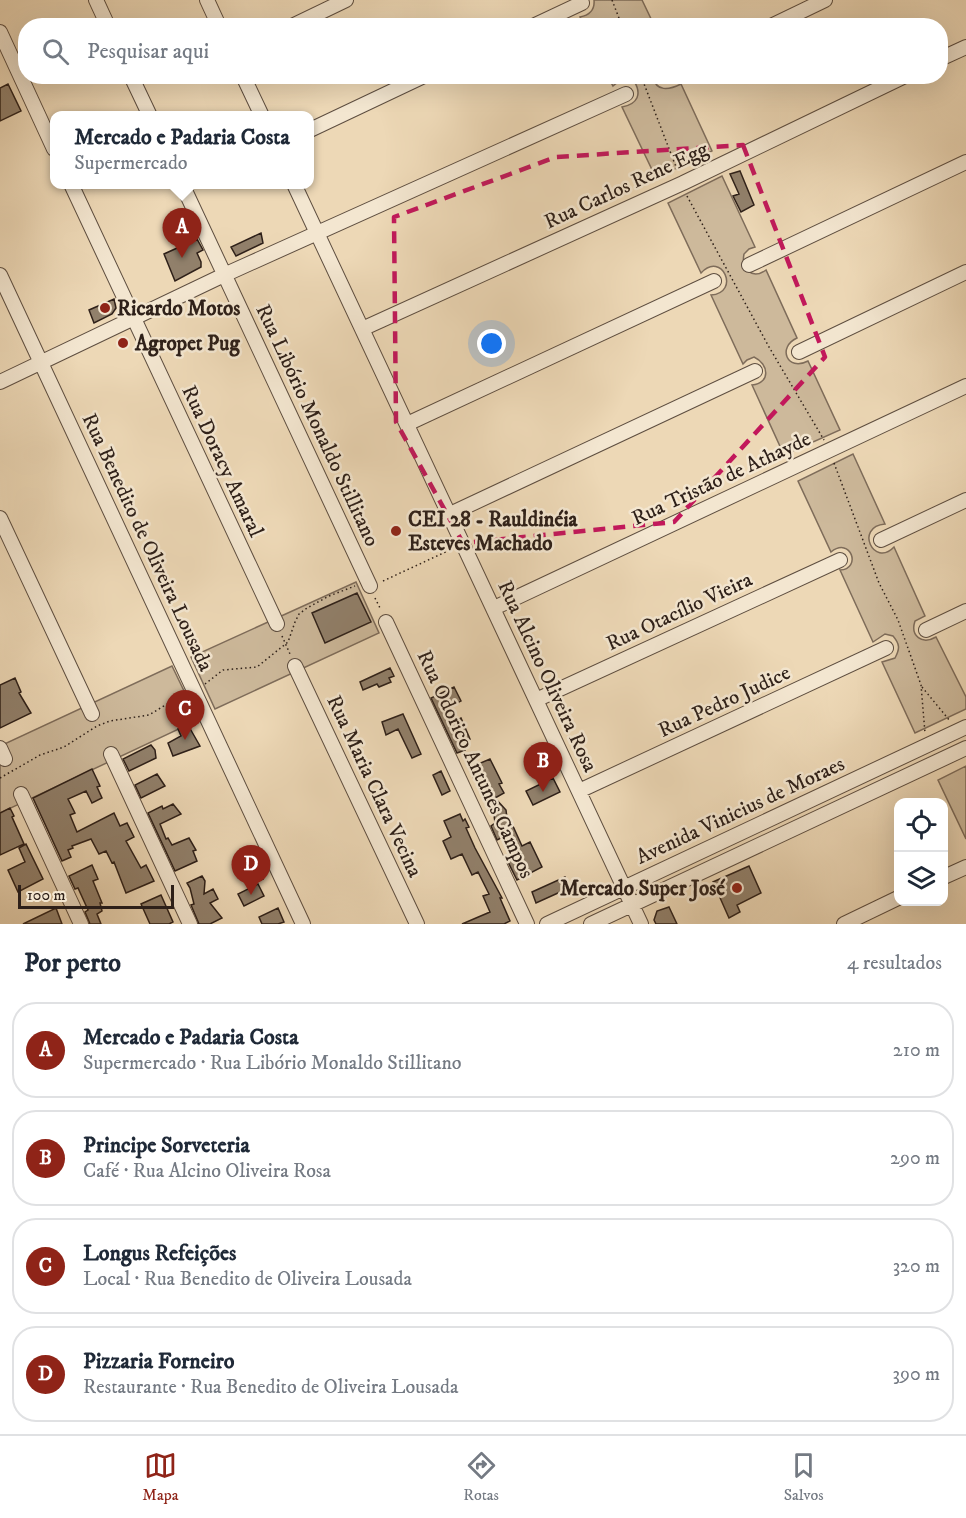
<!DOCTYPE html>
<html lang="pt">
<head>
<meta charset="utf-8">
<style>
  :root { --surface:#fff; --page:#f6f6f7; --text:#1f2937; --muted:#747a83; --line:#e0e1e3; --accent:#8f2418 }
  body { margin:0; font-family:"IM FELL DW Pica",serif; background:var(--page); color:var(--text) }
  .controls { position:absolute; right:18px; bottom:18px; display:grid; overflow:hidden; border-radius:12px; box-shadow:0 6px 24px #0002 }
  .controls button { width:54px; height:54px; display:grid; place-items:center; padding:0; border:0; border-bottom:2px solid var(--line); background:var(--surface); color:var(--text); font:30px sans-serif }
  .scale { position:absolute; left:18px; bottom:15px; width:156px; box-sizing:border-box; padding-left:6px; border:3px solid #2e2019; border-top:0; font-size:16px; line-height:21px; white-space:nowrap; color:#2e2019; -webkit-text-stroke:4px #f3e6d0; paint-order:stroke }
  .you { position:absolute; left:492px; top:344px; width:21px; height:21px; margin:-15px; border:4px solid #fff; border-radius:50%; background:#1a73e8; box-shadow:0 0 0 9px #1a73e833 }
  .badge { display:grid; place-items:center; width:39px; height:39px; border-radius:50%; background:var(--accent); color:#fff; font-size:20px; font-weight:700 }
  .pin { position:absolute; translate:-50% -50px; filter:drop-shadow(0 2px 3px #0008) }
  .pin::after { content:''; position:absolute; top:32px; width:21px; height:18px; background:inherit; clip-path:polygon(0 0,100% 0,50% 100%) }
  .popup { position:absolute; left:50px; top:111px; width:264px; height:78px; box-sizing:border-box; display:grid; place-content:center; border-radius:12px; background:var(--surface); filter:drop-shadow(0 2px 4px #0005); font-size:20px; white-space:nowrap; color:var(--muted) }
  .popup b { font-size:22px; color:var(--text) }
  .popup::after { content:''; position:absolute; left:50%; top:100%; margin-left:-12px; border:12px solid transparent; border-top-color:var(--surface) }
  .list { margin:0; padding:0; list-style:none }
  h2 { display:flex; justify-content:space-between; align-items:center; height:78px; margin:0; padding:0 24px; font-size:26px }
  h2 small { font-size:20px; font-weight:400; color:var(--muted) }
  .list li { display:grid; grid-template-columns:39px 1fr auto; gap:18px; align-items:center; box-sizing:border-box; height:96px; margin:0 12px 12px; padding:0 12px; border:2px solid var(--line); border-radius:24px }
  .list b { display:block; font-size:22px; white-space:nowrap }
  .list p { margin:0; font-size:20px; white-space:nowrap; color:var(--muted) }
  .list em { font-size:20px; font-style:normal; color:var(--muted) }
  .icon { flex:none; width:33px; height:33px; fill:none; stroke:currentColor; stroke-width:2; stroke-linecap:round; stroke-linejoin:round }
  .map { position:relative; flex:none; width:966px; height:924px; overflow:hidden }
  .search { position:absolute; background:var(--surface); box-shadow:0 6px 24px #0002; left:18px; right:18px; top:18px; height:66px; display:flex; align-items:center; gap:15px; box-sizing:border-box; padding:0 21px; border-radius:24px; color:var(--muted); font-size:22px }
  .sheet { height:510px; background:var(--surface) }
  nav { display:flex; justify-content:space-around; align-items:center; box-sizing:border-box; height:84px; border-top:2px solid var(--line); background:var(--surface); font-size:16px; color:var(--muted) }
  nav a { display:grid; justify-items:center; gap:3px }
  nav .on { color:var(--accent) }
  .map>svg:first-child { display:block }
</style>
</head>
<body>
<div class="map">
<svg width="966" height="924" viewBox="0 0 966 924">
  <rect width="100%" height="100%" fill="#edd8b6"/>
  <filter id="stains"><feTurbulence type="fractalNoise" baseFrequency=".00333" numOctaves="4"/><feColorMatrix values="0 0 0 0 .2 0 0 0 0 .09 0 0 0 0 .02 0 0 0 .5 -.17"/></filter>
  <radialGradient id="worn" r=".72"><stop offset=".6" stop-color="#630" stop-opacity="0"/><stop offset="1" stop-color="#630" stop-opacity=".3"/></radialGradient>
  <path fill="#cdb99b" stroke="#7e6c5a" stroke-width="1.5" d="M594,0H642L654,25H584L580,17C590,15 595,10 594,0Z
    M608,77H653C656,92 669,90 681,84L712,151L656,178L622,107C638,104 642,94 634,81C624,79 620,80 613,86Z
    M722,176L755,247L749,249L744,254C741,269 752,280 766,270L797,338C777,347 787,372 808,361L840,430L784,455L752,385C771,383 769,364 754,357L747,360L743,364L711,295C741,293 722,250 701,273L668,203Z
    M853,454L885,524C854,527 874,568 894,547L925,616L915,621C910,636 922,645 936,637L966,697V709L915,733L882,662L895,658C900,649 900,644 893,636L885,634L873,642L840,570C862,569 851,536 831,552L798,481Z
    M356,582L379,633L215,709L191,657Z
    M172,666L198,720L0,813V746Z
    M966,766V839L938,780Z"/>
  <path fill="#91806b" stroke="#2e2019" stroke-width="1.5" d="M8,84L21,111L0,121V88Z
    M740,171L754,205L741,212L733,196L739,194L730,174Z
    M261,233L263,243L236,256L231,247Z
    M197,239L203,250L197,253L201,262V267L175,281L164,254Z
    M114,299L116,308L112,314L94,323L89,310Z
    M357,593L371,622L325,643L312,613Z
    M390,668L394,676L389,678L391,682L379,687L377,684L363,690L360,682Z
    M15,678L21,692L19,693L31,713L0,728V685Z
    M454,687L461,701L443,710L450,723L461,718L470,739L461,743L465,750L457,753L431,698Z
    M403,714L421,754L412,758L398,729L386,735L382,722Z
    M188,725L200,746L173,756L168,743L181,736L178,729Z
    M151,745L155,750L156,758L129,771L123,759Z
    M490,759L502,783L499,784L504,793L495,798L506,810L508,826L512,824L522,846L530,842L542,867L517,880L507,860L512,857L503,837L497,840L491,826L495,823L494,815L482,796L484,795L477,778L474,779L469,768Z
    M92,769L100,786L97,787L102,798L92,803L86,791L68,799L75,813L70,815L77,832L114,813L120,826L127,823L134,837L126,841L141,868L146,865L154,881L126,893L114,862L112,863L106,851L99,854L91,839L72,846L73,848L68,850L71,857L62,861L33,798Z
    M441,771L450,791L442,795L433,775Z
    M157,774L165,786L141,798L135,785Z
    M553,778L560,792L533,805L526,791Z
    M173,804L181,814L160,824L166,839L168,838L172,845L189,838L196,850L193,851L197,861L175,871L148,813L162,806L163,809Z
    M10,808L14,816L12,817L24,844L0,855V813Z
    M460,814L463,821L465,819L469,827L466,828L475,848L502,898H500L510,921L504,924H462L490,912L483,896L489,894L478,872L472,875L462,854L451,859L443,841L451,837L444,821Z
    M26,844L43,879L18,892L8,870L25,862L19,848Z
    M92,865L98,879L93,881L102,903H100L102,911L97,914L101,924H90L85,912L88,910L78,888L75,889L69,876Z
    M257,866L263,879L251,884L245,871Z
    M749,866L761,893L737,905L740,912L729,918L713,882Z
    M202,876L205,881L204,894L213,889L218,899L210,903L222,918L210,924H199L191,905L194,904L190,888L187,883Z
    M565,877L569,888L536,903L532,892Z
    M258,884L264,896L244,906L238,894Z
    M161,895L173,922L169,924H150L141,904Z
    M669,907L677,924H656L654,920L657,911Z
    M56,908L62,924H23Z
    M278,908L284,922L278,924H262L259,917Z"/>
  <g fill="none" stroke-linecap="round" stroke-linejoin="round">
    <defs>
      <path id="minor" d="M96,0L108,26
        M207,0L219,26
        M292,26L346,0
        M533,26L582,3
        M771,26L825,0
        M0,32L54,149
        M940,59L966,47
        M131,76L150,116
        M243,76L262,116
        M310,130L424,76
        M71,184L277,624
        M182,184L370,586
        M294,184L641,924
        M749,265L966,162
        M0,275L303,924
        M362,329L683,183L905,76
        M799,352L966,272
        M0,382L224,275L626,94
        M407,424L714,281
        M450,514L755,371
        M0,518L92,714
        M881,540L966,500
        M494,608L966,386
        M386,622L527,924
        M926,630L966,611
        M295,666L417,924
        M536,700L840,560
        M0,748L5,759
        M111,754L190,924
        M579,791L886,648
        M21,794L81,924
        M944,877L966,867
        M547,924L966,727
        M591,924L966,748
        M844,924L898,898"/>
    </defs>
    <use href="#minor" stroke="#5e4e40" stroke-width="16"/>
    <path stroke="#2e2019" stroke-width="1.5" stroke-dasharray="1.5 3" stroke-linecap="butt" d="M612,0L622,26
      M641,76L678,172
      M687,196L769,347L824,440
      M834,463L879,583L898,620L921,685L925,733
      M383,581L452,549
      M375,598L381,610
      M282,636L290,654
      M205,684L223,670L257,667L288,642L295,622L299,614L307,608L329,596L355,586
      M922,687L950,721
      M0,778L40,755L64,747L97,726L110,721L149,715L182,695"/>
    <use href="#minor" stroke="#f3e6d0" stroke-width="14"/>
  </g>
  <path fill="none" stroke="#c2185b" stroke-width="4.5" stroke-dasharray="12 8" stroke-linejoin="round" d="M743,145L825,357L674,522L463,543L396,422L394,217L556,157Z"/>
  <g fill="#8f2418" stroke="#f3e6d0" stroke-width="2">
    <circle cx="105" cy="308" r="6"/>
    <circle cx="123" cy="343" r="6"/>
    <circle cx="396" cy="531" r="6"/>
    <circle cx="737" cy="888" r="6"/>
  </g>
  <g text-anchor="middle" stroke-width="5" stroke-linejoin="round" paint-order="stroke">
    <g font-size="21" fill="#2e2019" stroke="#f3e6d0">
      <text transform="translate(626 185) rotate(-25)" y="7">Rua Carlos Rene Egg</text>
      <text transform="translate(318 425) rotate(65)" y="7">Rua Libório Monaldo Stillitano</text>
      <text transform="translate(223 461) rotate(65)" y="7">Rua Doracy Amaral</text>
      <text transform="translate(721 478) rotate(-25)" y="7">Rua Tristão de Athayde</text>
      <text transform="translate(148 542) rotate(65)" y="7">Rua Benedito de Oliveira Lousada</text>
      <text transform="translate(679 611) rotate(-25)" y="7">Rua Otacílio Vieira</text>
      <text transform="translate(548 676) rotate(65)" y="7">Rua Alcino Oliveira Rosa</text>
      <text transform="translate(724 701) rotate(-25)" y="7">Rua Pedro Judice</text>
      <text transform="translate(476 764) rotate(65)" y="7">Rua Odorico Antunes Campos</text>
      <text transform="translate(375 786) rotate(65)" y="7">Rua Maria Clara Vecina</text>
      <text transform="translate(740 810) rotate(-25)" y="7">Avenida Vinicius de Moraes</text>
    </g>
    <g font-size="21" font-weight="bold" fill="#2e2019" stroke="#f3e6d0" text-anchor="start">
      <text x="117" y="315">Ricardo Motos</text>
      <text x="135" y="350">Agropet Pug</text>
      <text x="408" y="526">CEI 28 - Rauldinéia<tspan x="408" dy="24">Esteves Machado</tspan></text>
      <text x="725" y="895" text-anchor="end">Mercado Super José</text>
    </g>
  </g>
  <rect width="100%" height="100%" filter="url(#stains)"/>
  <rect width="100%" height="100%" fill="url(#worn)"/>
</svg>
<div class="controls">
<button><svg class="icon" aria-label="locate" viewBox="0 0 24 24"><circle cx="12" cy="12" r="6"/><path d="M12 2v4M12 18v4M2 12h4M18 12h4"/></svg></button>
<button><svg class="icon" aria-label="layers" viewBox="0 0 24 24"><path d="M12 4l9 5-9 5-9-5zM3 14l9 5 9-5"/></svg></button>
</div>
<div class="scale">100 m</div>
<div class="you"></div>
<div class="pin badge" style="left:182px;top:258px">A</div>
<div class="popup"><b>Mercado e Padaria Costa</b>Supermercado</div>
<div class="pin badge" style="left:543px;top:792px">B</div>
<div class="pin badge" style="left:185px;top:740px">C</div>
<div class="pin badge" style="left:251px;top:895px">D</div>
<div class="search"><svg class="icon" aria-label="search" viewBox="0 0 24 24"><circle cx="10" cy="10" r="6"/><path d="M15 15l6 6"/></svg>Pesquisar aqui</div>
</div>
<section class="sheet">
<h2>Por perto<small>4 resultados</small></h2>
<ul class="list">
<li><span class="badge">A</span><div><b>Mercado e Padaria Costa</b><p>Supermercado · Rua Libório Monaldo Stillitano</p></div><em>210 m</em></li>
<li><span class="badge">B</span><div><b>Principe Sorveteria</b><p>Café · Rua Alcino Oliveira Rosa</p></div><em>290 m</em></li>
<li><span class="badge">C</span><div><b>Longus Refeições</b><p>Local · Rua Benedito de Oliveira Lousada</p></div><em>320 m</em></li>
<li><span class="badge">D</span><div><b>Pizzaria Forneiro</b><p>Restaurante · Rua Benedito de Oliveira Lousada</p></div><em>390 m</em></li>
</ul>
</section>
<nav>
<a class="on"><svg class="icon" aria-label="map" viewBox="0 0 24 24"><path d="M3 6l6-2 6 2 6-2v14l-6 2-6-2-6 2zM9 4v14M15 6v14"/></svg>Mapa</a>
<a><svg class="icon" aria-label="directions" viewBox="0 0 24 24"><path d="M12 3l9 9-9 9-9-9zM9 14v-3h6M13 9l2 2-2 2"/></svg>Rotas</a>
<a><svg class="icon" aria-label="saved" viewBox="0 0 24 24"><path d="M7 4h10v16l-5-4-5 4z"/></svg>Salvos</a>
</nav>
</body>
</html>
